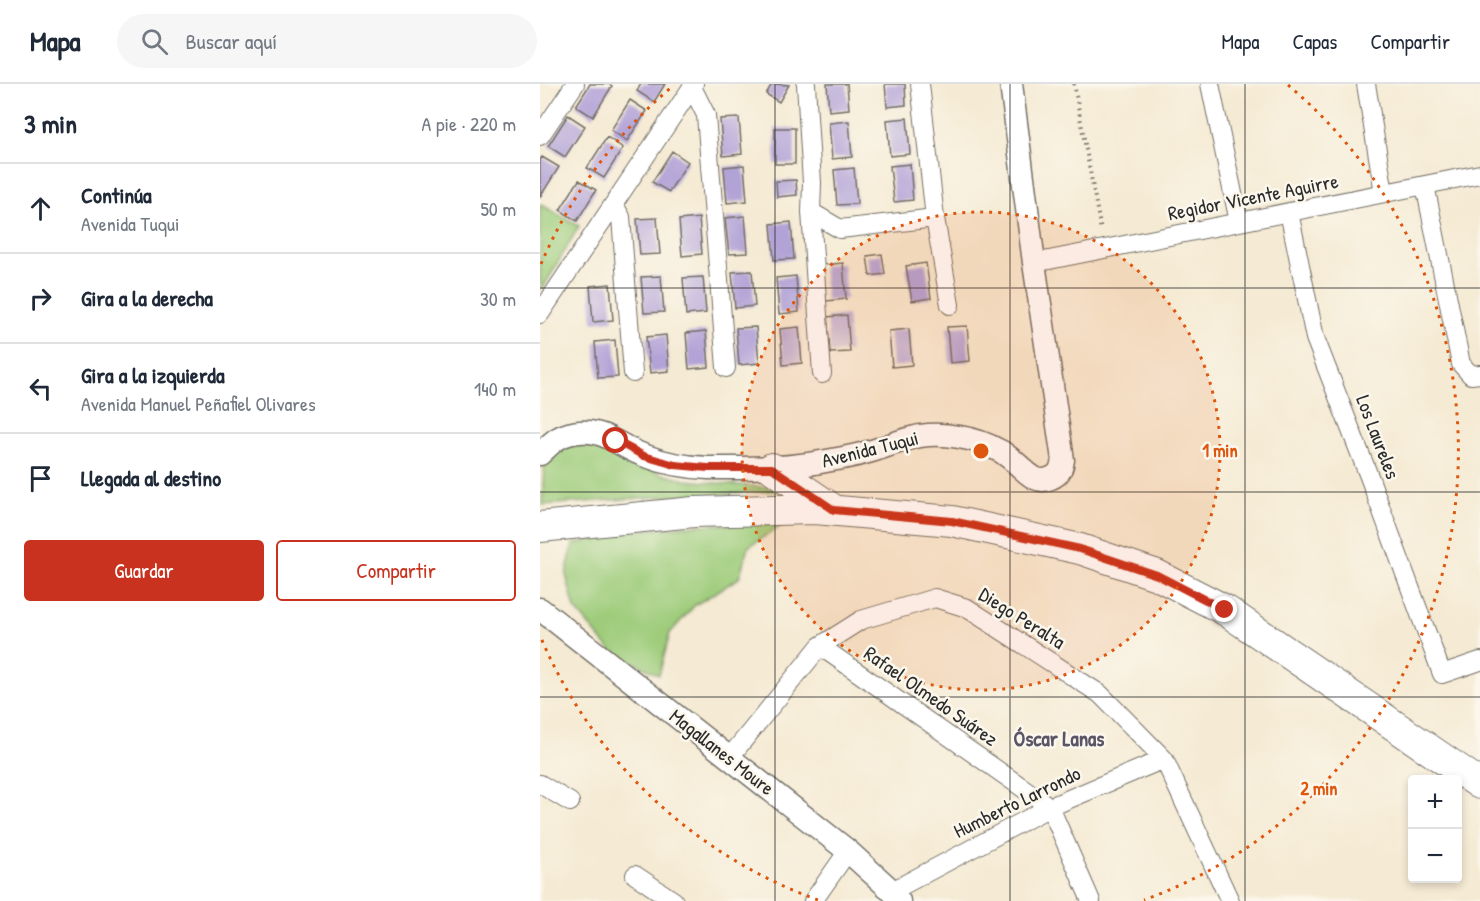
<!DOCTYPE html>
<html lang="es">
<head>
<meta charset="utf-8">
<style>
  :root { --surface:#fff; --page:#f6f6f7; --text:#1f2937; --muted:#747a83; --line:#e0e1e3; --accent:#c8321e }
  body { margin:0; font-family:"Patrick Hand",sans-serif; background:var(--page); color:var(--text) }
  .controls { position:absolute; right:18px; bottom:18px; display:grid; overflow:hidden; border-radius:6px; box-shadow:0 3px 9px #0003 }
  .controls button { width:54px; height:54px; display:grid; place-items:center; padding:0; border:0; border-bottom:2px solid var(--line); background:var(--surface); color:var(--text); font:30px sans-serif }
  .stop { position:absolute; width:18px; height:18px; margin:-14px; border:4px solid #c8321e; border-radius:50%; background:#fff }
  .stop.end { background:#c8321e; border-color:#fff; box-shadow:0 2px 6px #0008 }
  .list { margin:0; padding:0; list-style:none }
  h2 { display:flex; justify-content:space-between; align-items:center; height:78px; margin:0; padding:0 24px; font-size:26px }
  h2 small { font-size:20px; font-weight:400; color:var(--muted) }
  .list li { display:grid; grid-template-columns:39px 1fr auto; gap:18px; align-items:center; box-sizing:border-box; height:90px; padding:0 24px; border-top:2px solid var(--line) }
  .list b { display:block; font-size:22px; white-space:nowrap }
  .list p { margin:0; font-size:20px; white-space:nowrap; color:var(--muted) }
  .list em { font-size:20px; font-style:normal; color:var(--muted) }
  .actions { display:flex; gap:12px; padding:18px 24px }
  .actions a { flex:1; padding:14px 0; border:2px solid var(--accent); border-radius:6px; text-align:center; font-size:21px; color:var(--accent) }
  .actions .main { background:var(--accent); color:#fff }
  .icon { flex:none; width:33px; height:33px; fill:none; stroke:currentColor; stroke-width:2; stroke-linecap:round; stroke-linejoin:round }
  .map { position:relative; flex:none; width:940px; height:817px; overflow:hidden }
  header { display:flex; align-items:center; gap:36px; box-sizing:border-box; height:84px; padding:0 30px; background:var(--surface); border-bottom:2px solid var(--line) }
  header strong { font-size:28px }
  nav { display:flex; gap:33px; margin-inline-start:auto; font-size:21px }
  .search { width:420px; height:54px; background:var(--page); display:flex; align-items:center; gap:15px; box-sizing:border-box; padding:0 21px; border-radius:33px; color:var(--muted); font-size:22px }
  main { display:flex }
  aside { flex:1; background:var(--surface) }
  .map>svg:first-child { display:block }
</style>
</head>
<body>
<header>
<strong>Mapa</strong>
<div class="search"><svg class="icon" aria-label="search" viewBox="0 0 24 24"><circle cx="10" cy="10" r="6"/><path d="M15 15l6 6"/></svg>Buscar aquí</div>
<nav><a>Mapa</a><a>Capas</a><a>Compartir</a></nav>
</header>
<main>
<aside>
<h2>3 min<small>A pie · 220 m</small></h2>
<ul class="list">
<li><svg class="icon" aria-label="ahead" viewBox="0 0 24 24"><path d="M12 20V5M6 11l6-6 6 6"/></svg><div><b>Continúa</b><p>Avenida Tuqui</p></div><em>50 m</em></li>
<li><svg class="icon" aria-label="right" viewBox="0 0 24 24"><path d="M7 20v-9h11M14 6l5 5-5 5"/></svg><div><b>Gira a la derecha</b></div><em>30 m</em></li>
<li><svg class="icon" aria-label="left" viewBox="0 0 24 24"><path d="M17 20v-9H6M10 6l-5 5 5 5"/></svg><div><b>Gira a la izquierda</b><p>Avenida Manuel Peñafiel Olivares</p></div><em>140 m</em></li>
<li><svg class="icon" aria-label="arrive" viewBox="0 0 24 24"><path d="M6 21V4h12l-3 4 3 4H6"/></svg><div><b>Llegada al destino</b></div></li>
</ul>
<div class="actions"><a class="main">Guardar</a><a>Compartir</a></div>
</aside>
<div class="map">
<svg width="940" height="817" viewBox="0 0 940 817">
  <rect width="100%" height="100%" fill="#fbf7ec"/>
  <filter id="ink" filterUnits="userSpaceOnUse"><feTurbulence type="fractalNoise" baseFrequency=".0167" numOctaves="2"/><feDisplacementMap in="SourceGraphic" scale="12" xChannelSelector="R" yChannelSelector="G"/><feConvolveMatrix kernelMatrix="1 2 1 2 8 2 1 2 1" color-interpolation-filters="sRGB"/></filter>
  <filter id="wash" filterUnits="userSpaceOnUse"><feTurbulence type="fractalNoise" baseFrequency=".008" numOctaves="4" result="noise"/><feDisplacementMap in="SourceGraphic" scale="24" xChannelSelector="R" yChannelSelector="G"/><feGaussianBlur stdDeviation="1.35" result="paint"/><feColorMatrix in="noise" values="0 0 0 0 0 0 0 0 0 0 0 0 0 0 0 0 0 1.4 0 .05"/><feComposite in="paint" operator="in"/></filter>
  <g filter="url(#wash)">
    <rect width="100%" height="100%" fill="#f5ead3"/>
    <path fill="#9ecc7a" stroke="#647c52" stroke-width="1.5" d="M0,120L39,142L2,206L0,195Z
      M54,359L90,374L122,390L145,396L253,406L102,414L2,421L4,383L24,363Z
      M245,439L208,463L199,494L155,521L130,549L119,591L71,567L35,525L26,491L33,460L92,447L157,441Z"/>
    <g id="blocks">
      <path fill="#b2a3d7" d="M50,0H69L72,2L53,33L36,22Z
        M101,0H125L114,18L97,7Z
        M232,0L249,1L239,18L226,10Z
        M287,0H307L309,25L289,27Z
        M345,0H365L366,21L347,23Z
        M90,16L107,27L87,57L71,46Z
        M28,31L45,42L25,73L8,62Z
        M199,34L202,70L183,72L180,35Z
        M367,34L370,70L350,72L347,36Z
        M309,37L312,73L292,75L289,39Z
        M235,44H255V80H235Z
        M67,53L83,64L64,94L47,84Z
        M132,67L148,78L129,108L112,98Z
        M2,73L19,83L0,113V76Z
        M370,80L373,116L354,118L350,82Z
        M204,81L207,117L187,119L184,83Z
        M314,84L317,120L297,121L294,86Z
        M39,96L56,106L37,137L20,126Z
        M256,96L257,111L237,113L236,97Z
        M205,132L208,169L189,170L185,134Z
        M117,134L120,170L100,171L97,135Z
        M159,134L162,170L142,172L139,136Z
        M251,138L254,175L234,176L231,140Z
        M342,170L345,190L330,192L327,172Z
        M303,179L306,215L286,217L283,181Z
        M386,179L391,214L372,217L366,182Z
        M212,187L215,222L195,224L192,188Z
        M121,192L124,228L104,229L101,193Z
        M256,192L259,228L239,230L236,194Z
        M163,193L166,229L146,231L143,194Z
        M70,200L73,236L53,238L50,202Z
        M307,231L310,268L290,269L287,233Z
        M427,242L430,277L410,279L407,243Z
        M216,243L219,279L199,281L196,244Z
        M259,243L262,279L243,281L240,245Z
        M369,245L372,281L352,283L349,247Z
        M166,247L169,283L149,285L146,249Z
        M126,251L129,287L110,289L106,253Z
        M75,256L78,293L58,294L55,258Z"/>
    </g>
  </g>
  <g filter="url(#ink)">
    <use href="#blocks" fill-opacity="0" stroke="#726e66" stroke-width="1.5"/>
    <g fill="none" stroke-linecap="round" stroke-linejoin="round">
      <defs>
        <path id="minor" d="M266,0L272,99L271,128L282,290
          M380,0L395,134L410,221
          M670,0L699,138
          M826,0L844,109
          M152,3L166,31L186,284
          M0,52L35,0
          M885,101L921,280L931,291L940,290
          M74,121L81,133L93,289
          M271,128L300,145L395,134
          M749,128L775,254L830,395L902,590L940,577
          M494,179L940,90
          M0,230L154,0
          M280,562L510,723L551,817
          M189,674L280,562L321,536L395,514L427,524L560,610L624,675L690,817
          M0,700L30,718
          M95,791L134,817
          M352,807L510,723L624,675
          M273,817L308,767"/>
        <path id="tertiary" d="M0,370C5,365 11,359 17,355C32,346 53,345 69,354C82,360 93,368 106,372C126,380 146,383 168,384C208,384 247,385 286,377C305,374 325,370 344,363C372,353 388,347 419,353C434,355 449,361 462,368C467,372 472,375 476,379C487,388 496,401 511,394C519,391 522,384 523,376L494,179L471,0
          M0,525L308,767L352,807L359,817"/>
        <path id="primary" d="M232,384L294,426
          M0,443L154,428L275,425L412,437L540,465L617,491L685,526L940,700"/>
      </defs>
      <use href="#minor" stroke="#726e66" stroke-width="20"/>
      <use href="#tertiary" stroke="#726e66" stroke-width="25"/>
      <use href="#primary" stroke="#726e66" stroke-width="32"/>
      <path stroke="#726e66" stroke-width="4" stroke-dasharray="1.5 4.5" stroke-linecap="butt" d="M534,0L561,147"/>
      <use href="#minor" stroke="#fff" stroke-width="18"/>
      <use href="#tertiary" stroke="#fff" stroke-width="22"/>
      <use href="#primary" stroke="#fff" stroke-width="30"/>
    </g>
  </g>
  <g fill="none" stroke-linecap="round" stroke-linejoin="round" filter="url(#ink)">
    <path stroke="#c8321e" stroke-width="8" d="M76,357L104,372L135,381L168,384H232L294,426L412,437L540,465L617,491L685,526"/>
  </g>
  <path fill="none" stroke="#2b2b2b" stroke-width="1.5" stroke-opacity="0.55" d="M235,0V817M470,0V817M705,0V817M0,204H940M0,408H940M0,613H940"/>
  <circle cx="441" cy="367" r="239" fill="#df570e" fill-opacity=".12"/>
  <g fill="none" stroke="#df570e" stroke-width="3" stroke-dasharray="3 6">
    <circle cx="441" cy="367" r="239"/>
    <path d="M278 816A478 478 0 0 1 1 554M1 180A478 478 0 0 1 134 1M748 1A478 478 0 0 1 604 816"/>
  </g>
  <g text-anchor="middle" stroke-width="5" stroke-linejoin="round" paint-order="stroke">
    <g font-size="20" fill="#2b2b2b" stroke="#fbf7ec">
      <text transform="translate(713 113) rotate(-11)" y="7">Regidor Vicente Aguirre</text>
      <text transform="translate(838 353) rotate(69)" y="7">Los Laureles</text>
      <text transform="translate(330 365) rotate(-14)" y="7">Avenida Tuqui</text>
      <text transform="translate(482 534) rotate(32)" y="7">Diego Peralta</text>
      <text transform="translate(391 612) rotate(35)" y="7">Rafael Olmedo Suárez</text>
      <text transform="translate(182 668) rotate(38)" y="7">Magallanes Moure</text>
      <text transform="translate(477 718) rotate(-26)" y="7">Humberto Larrondo</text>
    </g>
    <g font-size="21" font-weight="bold" fill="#5a5567" stroke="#fbf7ec">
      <text x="519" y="662">Óscar Lanas</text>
    </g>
  </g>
  <circle cx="441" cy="367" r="9" fill="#df570e" stroke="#fbf7ec" stroke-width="3"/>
  <g font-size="18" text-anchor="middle" font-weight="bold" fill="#df570e" stroke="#fbf7ec" stroke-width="5" stroke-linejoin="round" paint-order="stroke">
    <text x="680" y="373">1 min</text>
    <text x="779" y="711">2 min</text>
  </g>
</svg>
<div class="controls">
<button>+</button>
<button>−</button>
</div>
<div class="stop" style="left:76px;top:357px"></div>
<div class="stop end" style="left:685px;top:526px"></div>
</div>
</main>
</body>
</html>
